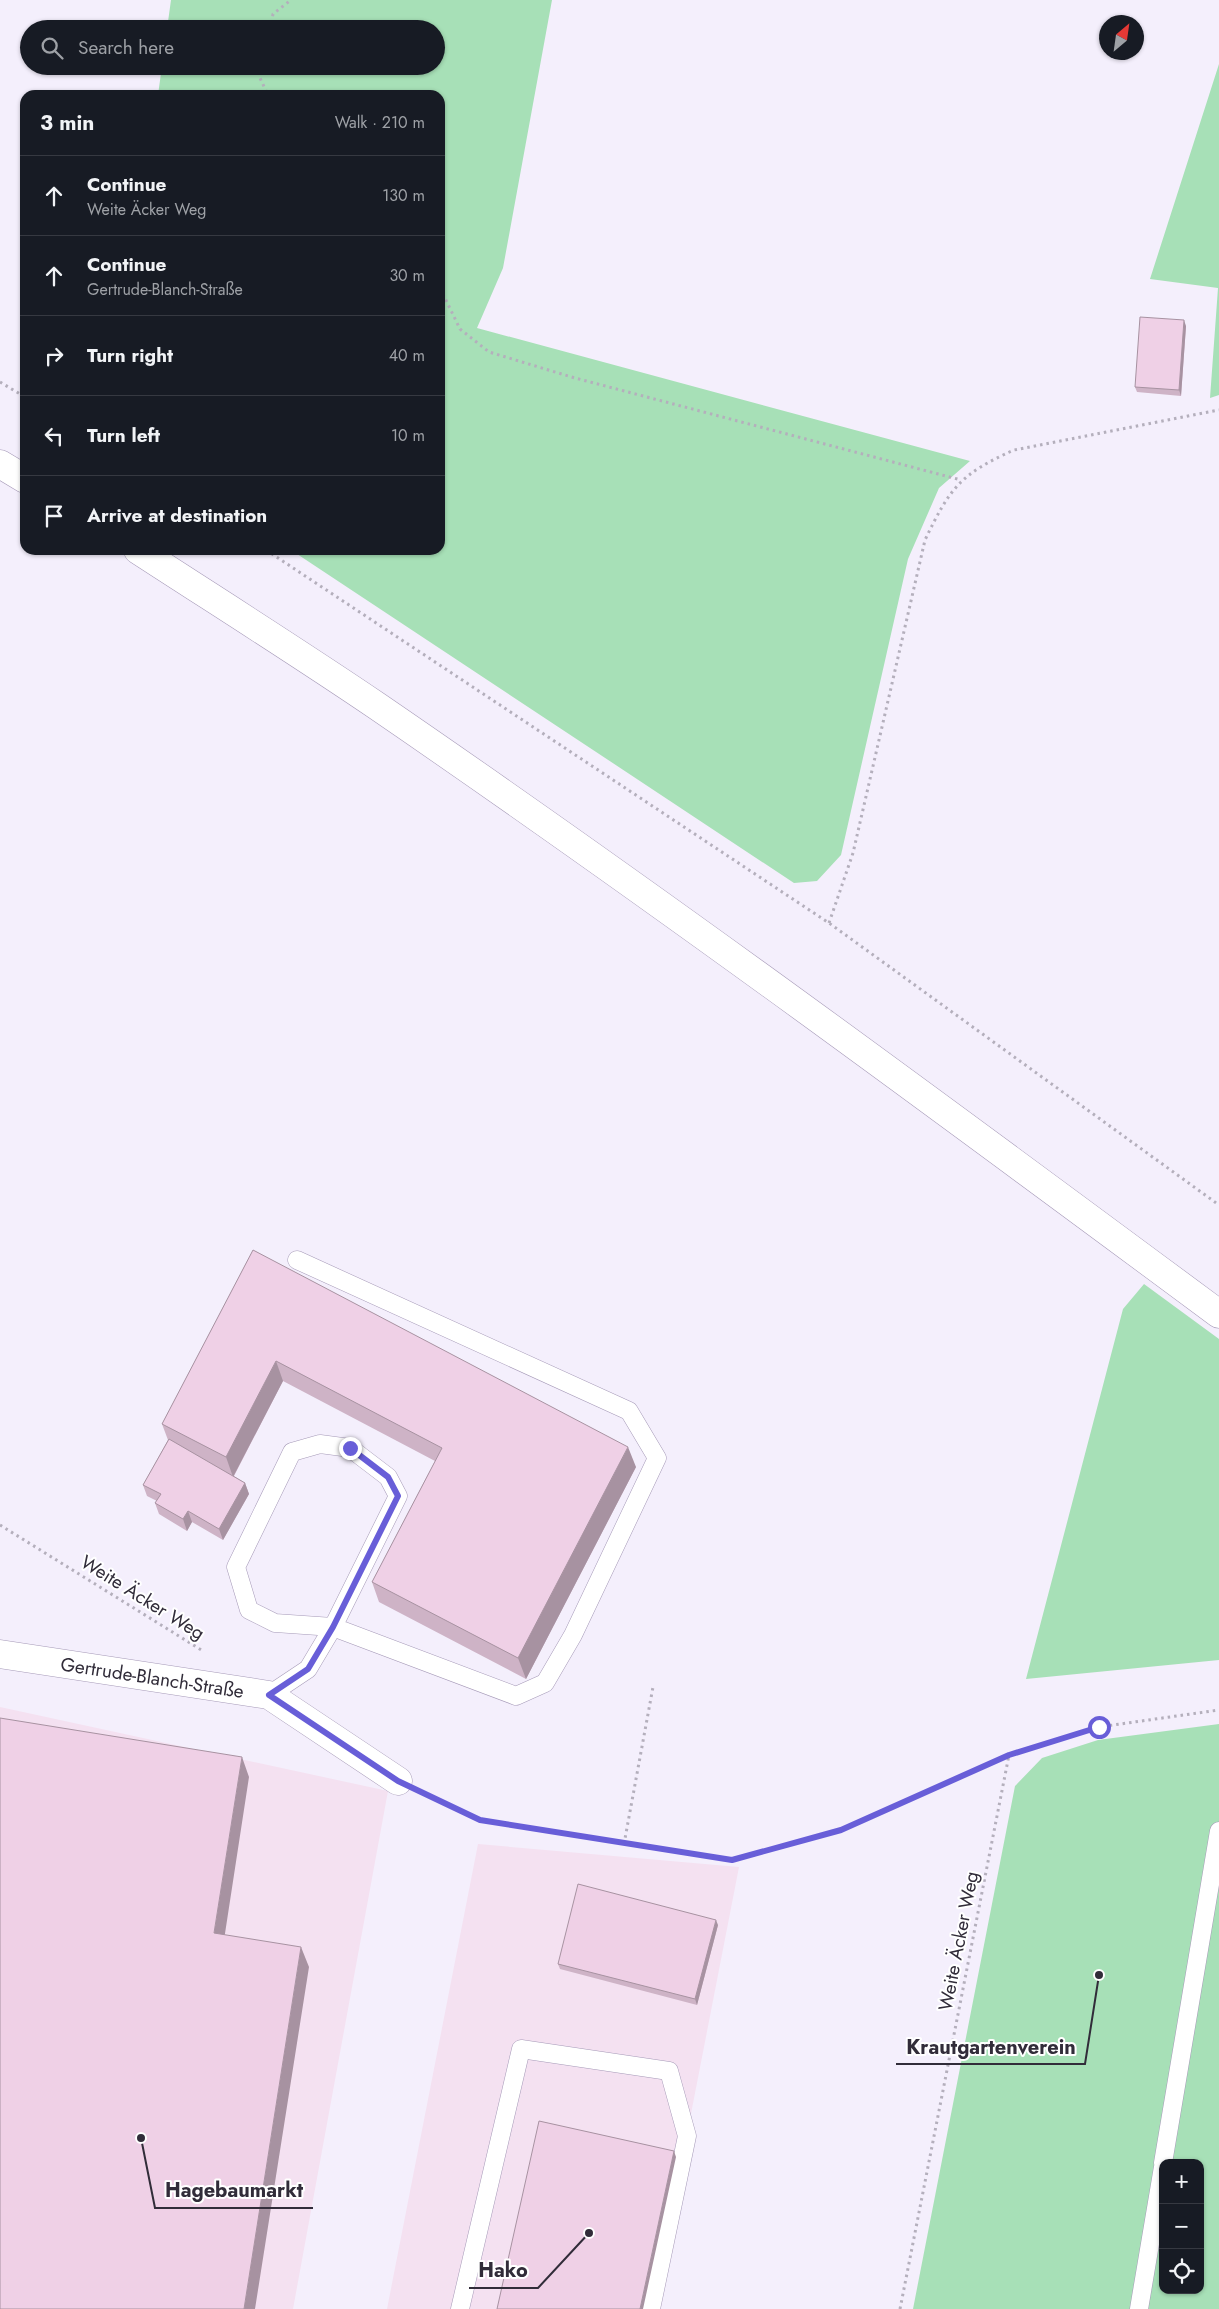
<!DOCTYPE html>
<html lang="en">
<head>
<meta charset="utf-8">
<style>
  :root { --surface:#171b24; --page:#242831; --text:#f1f3f6; --muted:#9ea1a6; --line:#363941 }
  body { margin:0; font-family:Jost,sans-serif; background:var(--page); color:var(--text) }
  .controls { position:absolute; right:15px; bottom:15px; display:grid; overflow:hidden; border-radius:10px; box-shadow:0 1px 4px #0004 }
  .controls button { width:45px; height:45px; display:grid; place-items:center; padding:0; border:0; border-bottom:1px solid var(--line); background:var(--surface); color:var(--text); font:25px sans-serif }
  .compass { position:absolute; left:1099px; top:15px; width:45px; height:45px; border-radius:50%; background:var(--surface); box-shadow:0 1px 4px #0004; rotate:29deg }
  .stop { position:absolute; width:15px; height:15px; margin:-11px; border:4px solid #685ed8; border-radius:50%; background:#fff }
  .stop.end { background:#685ed8; border-color:#fff; box-shadow:0 1px 5px #0008 }
  .list { margin:0; padding:0; list-style:none }
  h2 { display:flex; justify-content:space-between; align-items:center; height:65px; margin:0; padding:0 20px; font-size:21px }
  h2 small { font-size:16px; font-weight:400; color:var(--muted) }
  .list li { display:grid; grid-template-columns:32px 1fr auto; gap:15px; align-items:center; box-sizing:border-box; height:80px; padding:0 20px; border-top:1px solid var(--line) }
  .list b { display:block; font-size:19px; white-space:nowrap }
  .list p { margin:0; font-size:16px; white-space:nowrap; color:var(--muted) }
  .list em { font-size:16px; font-style:normal; color:var(--muted) }
  .icon { flex:none; width:28px; height:28px; fill:none; stroke:currentColor; stroke-width:2; stroke-linecap:round; stroke-linejoin:round }
  .map { position:relative; flex:none; width:1219px; height:2309px; overflow:hidden }
  .search { position:absolute; background:var(--surface); box-shadow:0 1px 4px #0004; left:20px; top:20px; width:425px; height:55px; display:flex; align-items:center; gap:12px; box-sizing:border-box; padding:0 18px; border-radius:28px; color:var(--muted); font-size:19px }
  .panel { position:absolute; background:var(--surface); box-shadow:0 1px 4px #0004; left:20px; top:90px; width:425px; height:465px; border-radius:15px }
  .map>svg:first-child { display:block }
</style>
</head>
<body>
<div class="map">
<svg width="1219" height="2309" viewBox="0 0 1219 2309">
  <rect width="100%" height="100%" fill="#f4effc"/>
  <path fill="#f4e1f1" d="M0,1707L388,1791L293,2309H0Z
    M478,1844L739,1867L653,2309H387Z"/>
  <path fill="#a7e0b7" fill-rule="evenodd" d="M171,0H552L503,268L477,328L970,461L939,488L908,559L841,855L817,881L794,883L291,550H440V95H158L162,66H436V29H167Z
    M1219,64V395L1210,398L1218,288L1150,279Z
    M1144,1284L1219,1339V1660L1026,1679L1123,1309Z
    M1219,1724V2309H913L1015,1786L1042,1758L1098,1740ZM1163,2163H1200V2290H1163Z"/>
  <g fill="none" stroke-linecap="round" stroke-linejoin="round">
    <defs>
      <path id="service" d="M320,1444L350,1448L388,1477L398,1496L333,1627L275,1623L249,1610L236,1567L292,1452Z
        M269,1695L308,1669L333,1627L516,1696L545,1683L573,1635L657,1458L629,1411L297,1260
        M1163,2163L1219,1831
        M460,2309L521,2049L669,2071L687,2136L651,2309
        M1139,2309L1163,2167"/>
      <g id="minor">
        <path id="s1" d="M0,1654L269,1695L398,1781"/>
      </g>
      <path id="primary" d="M0,464L25,479
        M138,550C218,602 299,653 377,706C663,902 941,1108 1219,1314"/>
    </defs>
    <use href="#service" stroke="#a69ab8" stroke-width="19"/>
    <use href="#minor" stroke="#a69ab8" stroke-width="29"/>
    <use href="#primary" stroke="#a69ab8" stroke-width="29"/>
    <path stroke="#b4afbc" stroke-width="3" stroke-dasharray="2.5 4" stroke-linecap="butt" d="M270,29L273,14L291,0
      M262,66L259,76L268,95
      M440,288L460,329L489,352L575,378L961,480
      M0,382L25,397
      M266,550L829,923L1219,1205
      M829,923L853,853L925,540C950,488 960,474 1014,450L1219,410
      M0,1525L203,1651
      M428,1795L480,1820L732,1860L841,1830L1009,1755L1099,1727L1219,1710
      M624,1844L653,1687
      M900,2309L1009,1755"/>
    <use href="#service" stroke="#fff" stroke-width="18"/>
    <use href="#minor" stroke="#fff" stroke-width="28"/>
    <use href="#primary" stroke="#fff" stroke-width="28"/>
  </g>
  <path fill="#ceb3c6" d="M1186,326L1181,396L1137,392L1135,387Z
    M253,1250L636,1467L526,1679L379,1602L372,1582L435,1461L283,1381L234,1476L245,1483L249,1494L223,1540L192,1522L187,1531L159,1514L155,1503L157,1501L147,1496L143,1485L168,1440L162,1424Z
    M718,1925L697,2005L560,1969L558,1964Z"/>
  <path fill="#a792a1" d="M1184,320L1186,326L1181,396L1179,390Z
    M276,1361L283,1381L233,1477L226,1457Z
    M628,1447L636,1467L526,1679L518,1658Z
    M245,1483L249,1494L223,1540L219,1529Z
    M188,1511L192,1522L187,1531L183,1519Z
    M242,1757L249,1777L222,1953L214,1933Z
    M716,1920L718,1925L697,2005L695,1999Z
    M301,1947L309,1967L255,2309H244Z
    M674,2151L676,2157L643,2309H640Z"/>
  <path fill="#efd0e6" stroke="#a792a1" d="M1140,317L1184,320L1179,390L1135,387Z
    M253,1250L628,1447L518,1658L372,1582L442,1448L276,1361L226,1457L162,1424Z
    M169,1439L245,1483L219,1529L188,1511L183,1519L155,1503L161,1494L143,1485Z
    M0,1718L242,1757L214,1933L301,1947L244,2309H0Z
    M578,1884L716,1920L695,1999L558,1964Z
    M539,2121L674,2151L640,2309H497Z"/>
  <g fill="none" stroke-linecap="round" stroke-linejoin="round">
    <path stroke="#685ed8" stroke-width="6" d="M350,1448L388,1477L398,1496L333,1627L308,1669L269,1695L398,1781L480,1820L732,1860L841,1830L1009,1755L1099,1727"/>
  </g>
  <g text-anchor="middle" stroke-width="4" stroke-linejoin="round" paint-order="stroke">
    <g font-size="19" fill="#312c39" stroke="#fff">
      <text transform="translate(143 1597) rotate(32)" y="7">Weite Äcker Weg</text>
      <text dy="7" stroke="none"><textPath href="#s1" startOffset="154">Gertrude-Blanch-Straße</textPath></text>
      <text transform="translate(958 1941) rotate(-79)" y="7">Weite Äcker Weg</text>
    </g>
  </g>
  <path fill="none" stroke="#312c39" stroke-width="2" d="M1099 1975L1085 2064H896M141 2138L155 2208H313M589 2233L538 2288H469"/>
  <g fill="#312c39" stroke="#fff" stroke-width="2">
    <circle cx="1099" cy="1975" r="5"/>
    <circle cx="141" cy="2138" r="5"/>
    <circle cx="589" cy="2233" r="5"/>
  </g>
  <g font-size="20" text-anchor="middle" font-weight="bold" fill="#312c39" stroke="#fff" stroke-width="4" stroke-linejoin="round" paint-order="stroke">
    <text x="991" y="2054">Krautgartenverein</text>
    <text x="234" y="2197">Hagebaumarkt</text>
    <text x="503" y="2277">Hako</text>
  </g>
</svg>
<div class="controls">
<button>+</button>
<button>−</button>
<button><svg class="icon" aria-label="locate" viewBox="0 0 24 24"><circle cx="12" cy="12" r="6"/><path d="M12 2v4M12 18v4M2 12h4M18 12h4"/></svg></button>
</div>
<svg class="compass" viewBox="-18 -18 36 36"><path d="M0-13l5 13h-10z" fill="#e53935"/><path d="M0 13l5-13h-10z" fill="#9ea1a6"/></svg>
<div class="stop" style="left:1099px;top:1727px"></div>
<div class="stop end" style="left:350px;top:1448px"></div>
<div class="search"><svg class="icon" aria-label="search" viewBox="0 0 24 24"><circle cx="10" cy="10" r="6"/><path d="M15 15l6 6"/></svg>Search here</div>
<section class="panel">
<h2>3 min<small>Walk · 210 m</small></h2>
<ul class="list">
<li><svg class="icon" aria-label="ahead" viewBox="0 0 24 24"><path d="M12 20V5M6 11l6-6 6 6"/></svg><div><b>Continue</b><p>Weite Äcker Weg</p></div><em>130 m</em></li>
<li><svg class="icon" aria-label="ahead" viewBox="0 0 24 24"><path d="M12 20V5M6 11l6-6 6 6"/></svg><div><b>Continue</b><p>Gertrude-Blanch-Straße</p></div><em>30 m</em></li>
<li><svg class="icon" aria-label="right" viewBox="0 0 24 24"><path d="M7 20v-9h11M14 6l5 5-5 5"/></svg><div><b>Turn right</b></div><em>40 m</em></li>
<li><svg class="icon" aria-label="left" viewBox="0 0 24 24"><path d="M17 20v-9H6M10 6l-5 5 5 5"/></svg><div><b>Turn left</b></div><em>10 m</em></li>
<li><svg class="icon" aria-label="arrive" viewBox="0 0 24 24"><path d="M6 21V4h12l-3 4 3 4H6"/></svg><div><b>Arrive at destination</b></div></li>
</ul>
</section>
</div>
</body>
</html>
